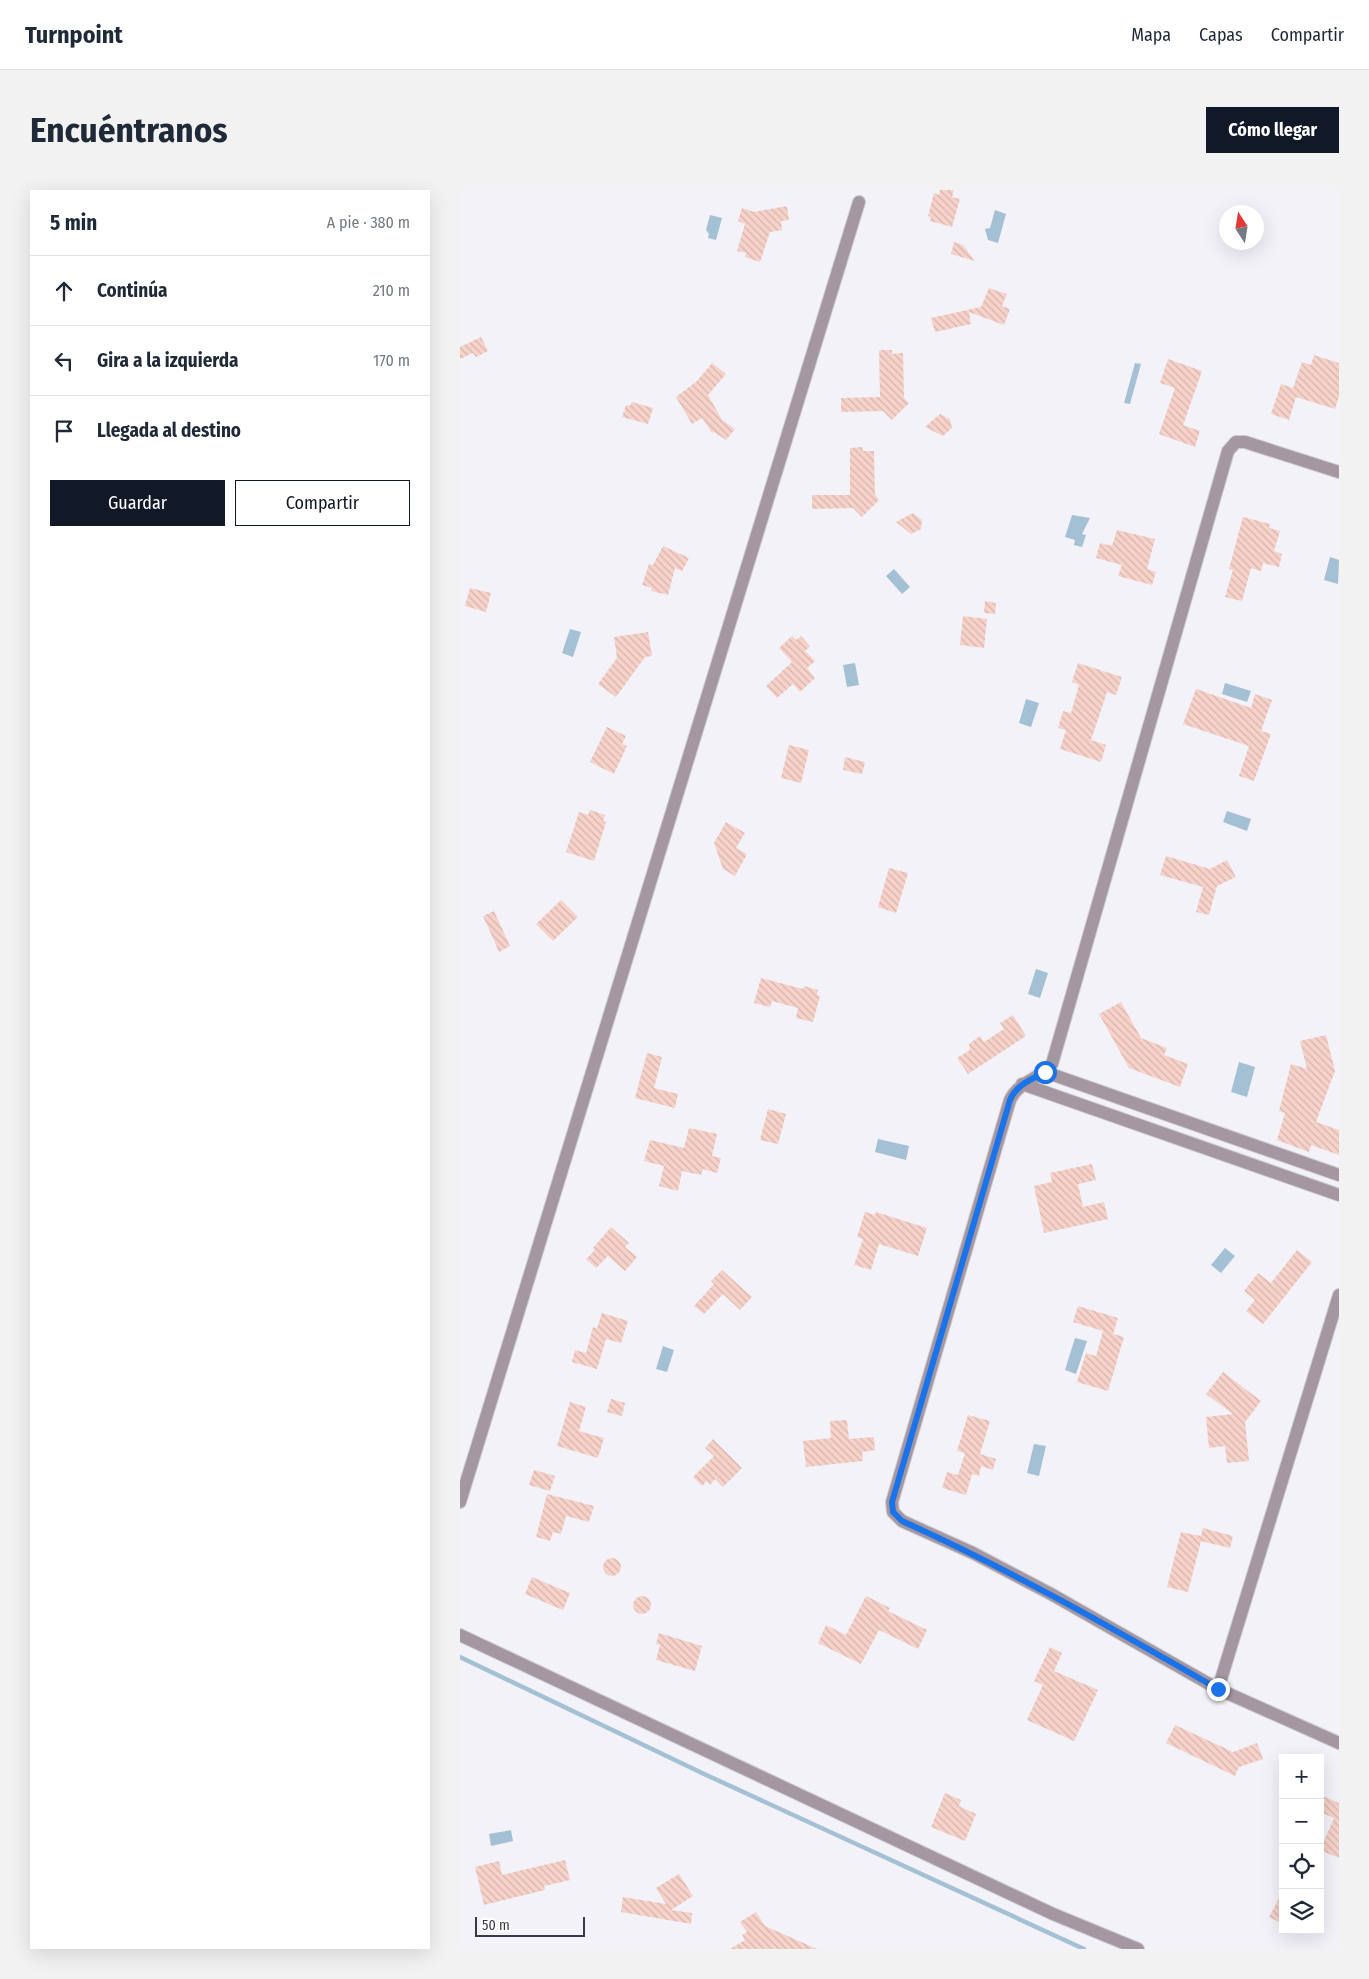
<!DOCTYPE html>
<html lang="es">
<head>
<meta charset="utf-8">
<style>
  :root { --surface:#fff; --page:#f2f2f3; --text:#1f2937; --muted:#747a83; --line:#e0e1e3; --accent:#111827 }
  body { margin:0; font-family:"Fira Sans Condensed",sans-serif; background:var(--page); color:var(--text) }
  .controls { position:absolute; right:15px; bottom:15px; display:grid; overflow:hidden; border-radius:0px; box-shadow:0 5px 20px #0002 }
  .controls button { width:45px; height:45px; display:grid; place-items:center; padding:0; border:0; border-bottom:1px solid var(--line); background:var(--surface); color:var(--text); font:25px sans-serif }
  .compass { position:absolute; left:759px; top:15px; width:45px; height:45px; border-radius:50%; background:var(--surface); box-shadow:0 5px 20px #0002; rotate:348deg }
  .scale { position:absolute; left:15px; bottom:12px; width:110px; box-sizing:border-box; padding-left:5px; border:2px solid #3a3845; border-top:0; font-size:14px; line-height:18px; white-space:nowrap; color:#3a3845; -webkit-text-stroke:4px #fff; paint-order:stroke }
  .stop { position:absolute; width:15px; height:15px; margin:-11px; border:4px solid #1a73e8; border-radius:50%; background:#fff }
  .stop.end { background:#1a73e8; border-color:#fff; box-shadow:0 1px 5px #0008 }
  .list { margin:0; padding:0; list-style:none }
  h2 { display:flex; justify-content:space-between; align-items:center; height:65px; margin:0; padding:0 20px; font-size:21px }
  h2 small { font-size:16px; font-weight:400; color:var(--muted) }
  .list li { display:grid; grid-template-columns:32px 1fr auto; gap:15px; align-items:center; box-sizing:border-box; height:70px; padding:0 20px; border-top:1px solid var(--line) }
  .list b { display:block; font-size:19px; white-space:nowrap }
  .list em { font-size:16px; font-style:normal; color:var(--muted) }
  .actions { display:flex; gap:10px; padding:15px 20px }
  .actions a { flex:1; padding:11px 0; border:1px solid var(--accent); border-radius:0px; text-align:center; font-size:18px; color:var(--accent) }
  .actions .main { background:var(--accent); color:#fff }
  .icon { flex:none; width:28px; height:28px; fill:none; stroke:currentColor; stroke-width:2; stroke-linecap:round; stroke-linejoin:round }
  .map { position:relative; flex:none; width:879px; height:1759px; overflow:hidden; border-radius:0px }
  header { display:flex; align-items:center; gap:30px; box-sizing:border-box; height:70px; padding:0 25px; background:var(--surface); border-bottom:1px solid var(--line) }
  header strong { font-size:24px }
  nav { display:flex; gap:28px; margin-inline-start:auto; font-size:18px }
  .intro { display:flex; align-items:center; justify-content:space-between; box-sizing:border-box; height:120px; padding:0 30px }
  h1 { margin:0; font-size:35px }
  .button { padding:12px 22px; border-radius:0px; background:var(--accent); color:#fff; font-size:18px; font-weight:700 }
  main { display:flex; gap:30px; padding:0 30px }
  aside { flex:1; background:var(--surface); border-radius:0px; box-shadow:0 5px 20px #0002 }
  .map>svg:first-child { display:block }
</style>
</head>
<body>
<header>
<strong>Turnpoint</strong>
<nav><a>Mapa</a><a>Capas</a><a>Compartir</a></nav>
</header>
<div class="intro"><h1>Encuéntranos</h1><a class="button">Cómo llegar</a></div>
<main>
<aside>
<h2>5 min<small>A pie · 380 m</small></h2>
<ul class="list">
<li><svg class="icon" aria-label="ahead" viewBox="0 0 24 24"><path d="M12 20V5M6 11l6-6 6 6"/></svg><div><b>Continúa</b></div><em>210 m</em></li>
<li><svg class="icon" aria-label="left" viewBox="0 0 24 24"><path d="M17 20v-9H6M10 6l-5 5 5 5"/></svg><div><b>Gira a la izquierda</b></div><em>170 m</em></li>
<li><svg class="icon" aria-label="arrive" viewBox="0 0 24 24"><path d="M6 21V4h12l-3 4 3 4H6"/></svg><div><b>Llegada al destino</b></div></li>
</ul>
<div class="actions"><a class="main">Guardar</a><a>Compartir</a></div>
</aside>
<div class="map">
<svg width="879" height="1759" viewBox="0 0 879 1759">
  <defs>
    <pattern id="building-back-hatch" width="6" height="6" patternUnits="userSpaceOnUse" patternTransform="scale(1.25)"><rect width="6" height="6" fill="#f6d2c9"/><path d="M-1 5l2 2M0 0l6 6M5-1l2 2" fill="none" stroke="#d4b5ae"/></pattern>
  </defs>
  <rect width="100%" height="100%" fill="#f3f2f9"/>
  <path fill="#a4c0d5" d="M535,20L546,24L538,53L528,50L525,39L530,38Z
    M250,25L262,28L256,50L248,48L249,44L246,40Z
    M675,173L681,174L670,214L664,213Z
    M612,325L630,328L622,344L626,345L622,357L614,355L615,350L605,347Z
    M870,367L879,370L878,394L864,390Z
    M434,379L450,397L442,404L426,386Z
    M110,439L121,442L113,467L102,463Z
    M395,473L399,495L387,497L383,475Z
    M765,493L791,501L787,512L762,504Z
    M566,509L579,513L571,537L559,533Z
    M767,621L791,629L787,641L763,632Z
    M576,779L588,783L580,808L568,804Z
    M779,872L795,877L787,907L771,902Z
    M418,949L449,956L446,970L415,962Z
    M765,1058L775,1066L761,1083L751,1075Z
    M615,1148L627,1151L616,1184L605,1180Z
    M203,1156L214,1160L207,1182L196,1179Z
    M574,1254L586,1256L579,1286L567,1283Z
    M51,1640L53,1651L31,1656L29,1644Z"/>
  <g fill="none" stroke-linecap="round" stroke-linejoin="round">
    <path stroke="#a4c0d5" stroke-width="4.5" d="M0,1467L242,1583L624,1759"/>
  </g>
  <path fill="url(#building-back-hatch)" d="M480,0H494L492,7L500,9L492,37L470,31L471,27L468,26L474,3L479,5Z
    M327,16L329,30L321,31L322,40L310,42L300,72L285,67L286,63L277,61L285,34L278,31L282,18L294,22Z
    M494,52L503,55L515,71L491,64Z
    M529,98L547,104L542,116L550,119L544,135L509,122L511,134L475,142L471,128L521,117Z
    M21,147L28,161L16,167L13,163L0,169V157Z
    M419,160H432V164L443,163L444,208L449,213L432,230L423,221L381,222V208L420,207Z
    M854,165L879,173V206L875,219L836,207L829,230L811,224L821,194L833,198L842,172L851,175Z
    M708,169L742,181L723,235L740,241L735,257L699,244L715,198L700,193Z
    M252,173L266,184L248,205L262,230L275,239L266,250L254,242L252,243L242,228L232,234L216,207L237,191Z
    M172,212L193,218L188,234L162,227L166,215L170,216Z
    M480,224L490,229L492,238L483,246L465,237Z
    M402,257L403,261H414L415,305L419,310L402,327L393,318L352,319V305H390V258Z
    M453,323L462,330L461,339L451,344L436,332Z
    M783,327L810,334L809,338L820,341L814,361L822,364L819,377L803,373L801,381L791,378L782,411L765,407L773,380L769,379Z
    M657,340L695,349L687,379L696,382L692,395L658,386L662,375L636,368L640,353L652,356Z
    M203,356L229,368L222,381L215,378L208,405L191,401L192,398L182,395L189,374L193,375Z
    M10,398L31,403L26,422L5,416Z
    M525,411L536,413L535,424L524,423Z
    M503,426L527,429L524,458L500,455Z
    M188,442L192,466L185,467L156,507L138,494L157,468L154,447Z
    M332,446L336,450L341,446L350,456L345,461L355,471L347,478L355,488L340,502L333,494L317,508L306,496L332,472L319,458Z
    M618,473L662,487L656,505L647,502L631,550L646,555L641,572L600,559L606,540L598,538L603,521L611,523L619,495L612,492Z
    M736,499L791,518L795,504L812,510L801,541L811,544L794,591L779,586L789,556L723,534Z
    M147,537L166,546L162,554L167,556L154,584L130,572Z
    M329,555L349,560L341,593L321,588Z
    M385,567L405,572L402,584L383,580Z
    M130,620L145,625L143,631L146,632L134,671L106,662L119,622L128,625Z
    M266,632L285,643L276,658L287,664L275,686L263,679L254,653Z
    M706,666L750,679L767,670L776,687L757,696L749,725L736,722L743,697L700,685Z
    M429,678L448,683L436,723L418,717Z
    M101,710L118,727L93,751L76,734Z
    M34,721L50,756L39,762L23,726Z
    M301,788L343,799L344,796L358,800L357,805L360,806L353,832L336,828L338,818L312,811L310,817L294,813Z
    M661,812L681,848L707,858L704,865L728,874L720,897L669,878L639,824Z
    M553,825L566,846L508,884L497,868L510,860L509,854L520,846L524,852L544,839L540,833Z
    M866,845L875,881L856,932L879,940V965L851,955L849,962L817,950L825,923L819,921L831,874L847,879L840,851Z
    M187,863L202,867L194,898L218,904L215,918L175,908Z
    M308,919L326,924L318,954L300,950Z
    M229,938L257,944L252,966L261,968L257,983L243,979L241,985L222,981L218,1001L199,996L204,976L184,971L190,950L224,958Z
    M632,974L636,990L618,994L623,1017L644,1012L648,1029L584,1043L574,996L592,992L590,983Z
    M405,1022L415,1025L416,1022L467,1038L458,1066L419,1054L411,1080L394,1075L403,1049L397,1047Z
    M151,1037L169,1053L165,1057L177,1067L165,1081L148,1066L136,1078L126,1069L135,1060L133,1058Z
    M837,1060L852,1072L803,1134L786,1121L795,1110L784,1101L798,1083L811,1093Z
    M262,1080L292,1107L280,1120L263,1104L244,1124L234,1116L254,1094L251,1091Z
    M618,1116L658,1128L653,1144L613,1132Z
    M142,1123L168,1131L161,1153L146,1149L137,1179L112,1172L115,1160L126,1163L133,1137L137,1138Z
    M643,1141L664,1147L648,1201L617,1192L626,1163L636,1166Z
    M763,1182L801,1211L785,1232L789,1271L767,1273L765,1256L749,1258L746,1227L773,1224L746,1204Z
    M151,1209L165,1213L162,1226L147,1222Z
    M110,1212L126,1217L119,1241L144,1248L138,1268L97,1256Z
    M508,1225L530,1231L520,1264L536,1269L533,1280L521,1276L519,1286L512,1284L506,1305L482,1298L487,1282L498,1285L505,1263L497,1261Z
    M387,1230L389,1249L414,1247L415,1260L402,1262L403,1271L346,1277L343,1251L371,1248L370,1231Z
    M253,1249L282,1278L263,1297L255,1289L250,1295L247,1291L242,1296L233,1287L254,1266L245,1258Z
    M74,1280L95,1286L90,1301L69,1295Z
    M87,1304L134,1316L129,1332L106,1326L101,1344L93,1342L90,1351L76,1347Z
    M743,1338L773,1346L770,1358L741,1351L728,1402L707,1397L721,1342L741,1346Z
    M143 1377a9 9 0 1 1 18 0a9 9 0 1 1-18 0Z
    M72,1387L110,1403L103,1420L65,1404Z
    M406,1406L430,1418L428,1421L467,1440L458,1459L419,1440L401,1474L358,1453L366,1435L386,1445Z
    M173 1415a9 9 0 1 1 18 0a9 9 0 1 1-18 0Z
    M199,1443L242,1456L235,1481L196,1470L200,1455L196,1454Z
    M590,1457L602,1463L594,1481L638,1500L614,1551L567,1530L583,1495L574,1491Z
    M715,1535L773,1562L797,1553L803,1569L779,1577L775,1586L706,1553Z
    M485,1603L501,1610L499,1616L516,1624L505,1651L471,1637Z
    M863,1606L879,1613V1668L860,1660L874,1628L860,1622Z
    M105,1670L110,1690L84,1696L85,1700L24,1715L15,1677L39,1671L42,1685Z
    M219,1684L233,1706L211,1720L232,1723L231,1734L161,1722L163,1707L206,1714L196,1698Z
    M823,1701V1734L809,1727Z
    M296,1722L305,1736L357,1759H270L285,1750L282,1745L287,1742L280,1732Z"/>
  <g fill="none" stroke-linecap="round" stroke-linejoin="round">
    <defs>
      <path id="minor" d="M879,282L785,252H776L768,261L592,874C580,889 559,891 550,910L432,1312L433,1322L442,1331L513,1363L591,1404L758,1499L879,1553
        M585,882L879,985
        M562,894L879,1005
        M0,1312L399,12
        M0,1445L593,1724L678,1759
        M758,1499L879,1105"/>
    </defs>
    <use href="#minor" stroke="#cecdd5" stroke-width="14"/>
    <use href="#minor" stroke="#a597a0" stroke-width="12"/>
  </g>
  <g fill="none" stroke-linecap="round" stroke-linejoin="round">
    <path stroke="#1a73e8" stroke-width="6" d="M585,882C571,890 557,894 550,910L432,1312L433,1322L442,1331C551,1380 654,1439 758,1499"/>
  </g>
</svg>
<div class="controls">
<button>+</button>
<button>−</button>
<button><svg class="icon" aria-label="locate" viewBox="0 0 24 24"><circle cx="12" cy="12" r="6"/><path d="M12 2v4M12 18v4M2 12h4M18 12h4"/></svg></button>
<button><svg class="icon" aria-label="layers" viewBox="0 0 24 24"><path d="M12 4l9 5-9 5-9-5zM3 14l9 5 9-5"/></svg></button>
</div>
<svg class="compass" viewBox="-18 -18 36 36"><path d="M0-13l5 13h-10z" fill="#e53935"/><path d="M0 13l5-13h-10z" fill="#747a83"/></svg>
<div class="scale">50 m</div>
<div class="stop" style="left:585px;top:882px"></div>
<div class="stop end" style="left:758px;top:1499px"></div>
</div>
</main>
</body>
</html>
